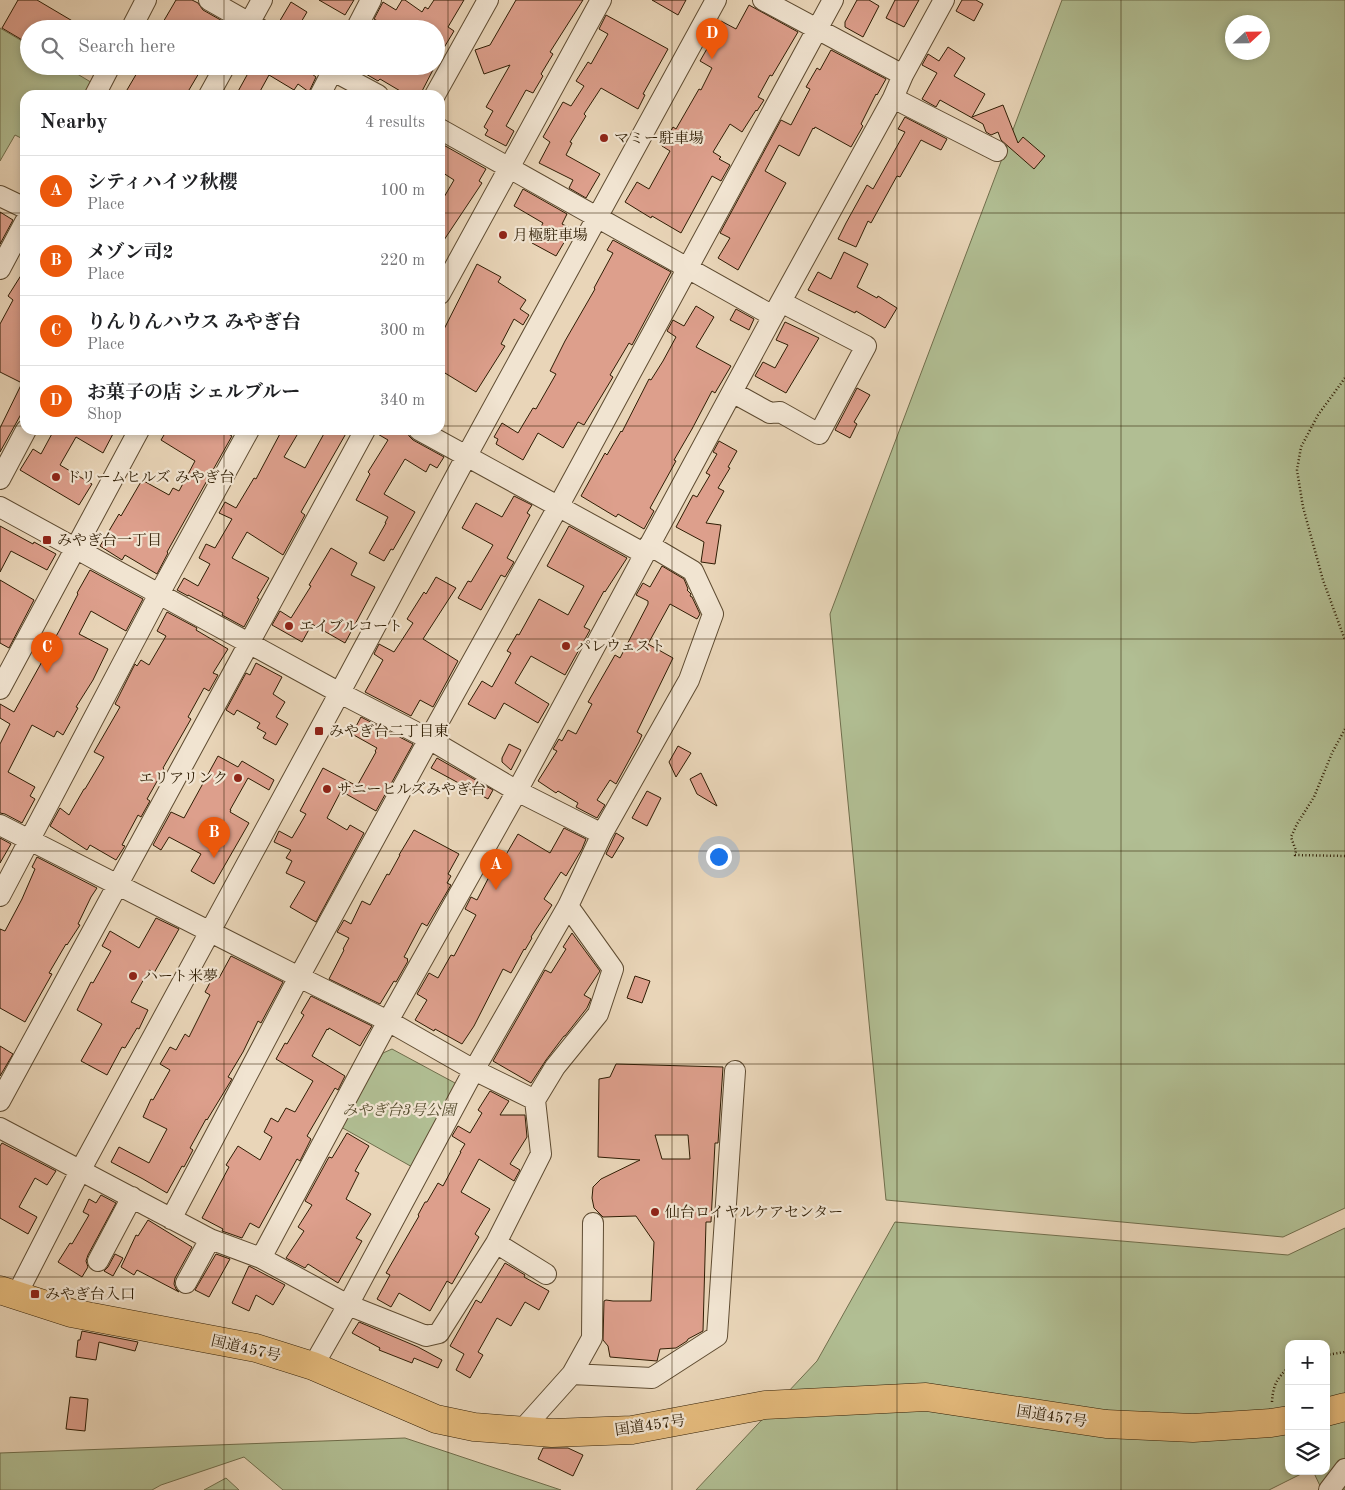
<!DOCTYPE html>
<html lang="en">
<head>
<meta charset="utf-8">
<style>
  :root { --surface:#fff; --page:#f2f2f2; --text:#202124; --muted:#757577; --line:#e0e0e0; --accent:#ea580c }
  body { margin:0; font-family:"Old Standard TT","Noto Serif JP",serif; background:var(--page); color:var(--text) }
  .controls { position:absolute; right:15px; bottom:15px; display:grid; overflow:hidden; border-radius:10px; box-shadow:0 2px 8px #0003 }
  .controls button { width:45px; height:45px; display:grid; place-items:center; padding:0; border:0; border-bottom:1px solid var(--line); background:var(--surface); color:var(--text); font:25px sans-serif }
  .compass { position:absolute; left:1225px; top:15px; width:45px; height:45px; border-radius:50%; background:var(--surface); box-shadow:0 2px 8px #0003; rotate:68deg }
  .you { position:absolute; left:718px; top:856px; width:18px; height:18px; margin:-12px; border:4px solid #fff; border-radius:50%; background:#1a73e8; box-shadow:0 0 0 8px #1a73e833 }
  .badge { display:grid; place-items:center; width:32px; height:32px; border-radius:50%; background:var(--accent); color:#fff; font-size:16px; font-weight:700 }
  .pin { position:absolute; translate:-50% -41px; filter:drop-shadow(0 1px 2px #0008) }
  .pin::after { content:''; position:absolute; top:26px; width:18px; height:15px; background:inherit; clip-path:polygon(0 0,100% 0,50% 100%) }
  .list { margin:0; padding:0; list-style:none }
  h2 { display:flex; justify-content:space-between; align-items:center; height:65px; margin:0; padding:0 20px; font-size:21px }
  h2 small { font-size:16px; font-weight:400; color:var(--muted) }
  .list li { display:grid; grid-template-columns:32px 1fr auto; gap:15px; align-items:center; box-sizing:border-box; height:70px; padding:0 20px; border-top:1px solid var(--line) }
  .list b { display:block; font-size:19px; white-space:nowrap }
  .list p { margin:0; font-size:16px; white-space:nowrap; color:var(--muted) }
  .list em { font-size:16px; font-style:normal; color:var(--muted) }
  .icon { flex:none; width:28px; height:28px; fill:none; stroke:currentColor; stroke-width:2; stroke-linecap:round; stroke-linejoin:round }
  .map { position:relative; flex:none; width:1345px; height:1490px; overflow:hidden }
  .search { position:absolute; background:var(--surface); box-shadow:0 2px 8px #0003; left:20px; top:20px; width:425px; height:55px; display:flex; align-items:center; gap:12px; box-sizing:border-box; padding:0 18px; border-radius:28px; color:var(--muted); font-size:19px }
  .panel { position:absolute; background:var(--surface); box-shadow:0 2px 8px #0003; left:20px; top:90px; width:425px; height:345px; border-radius:15px }
  .map>svg:first-child { display:block }
</style>
</head>
<body>
<div class="map">
<svg width="1345" height="1490" viewBox="0 0 1345 1490">
  <rect width="100%" height="100%" fill="#e9d5b8"/>
  <filter id="stains"><feTurbulence type="fractalNoise" baseFrequency=".004" numOctaves="4"/><feColorMatrix values="0 0 0 0 .2 0 0 0 0 .09 0 0 0 0 .02 0 0 0 .5 -.17"/></filter>
  <radialGradient id="worn" r=".72"><stop offset=".6" stop-color="#630" stop-opacity="0"/><stop offset="1" stop-color="#630" stop-opacity=".3"/></radialGradient>
  <path fill="#b1be93" stroke="#706e4c" fill-rule="evenodd" d="M1062,0H1345V1208L1283,1237L886,1200L830,614ZM1232,22H1262V52H1232Z
    M0,28L29,45V66H64L94,84L87,95H25V140L15,135L0,161Z
    M392,1049L455,1083L457,1092L414,1168L341,1127L383,1053Z
    M895,1222L1288,1255L1345,1228V1490H1322L1313,1471H1326V1344H1289V1471H1307L1269,1490H696L817,1361Z
    M405,1438L561,1490H283L244,1457L161,1485L152,1490H0V1453Z
    M226,1478L239,1490H204Z"/>
  <path fill="#dd9f8c" stroke="#2f1d04" fill-rule="evenodd" d="M18,0H37L86,29H29V44L2,28Z
    M176,0H192L198,3L203,10L226,23L223,29H159Z
    M319,0H354L345,15Z
    M402,0H405L422,12L425,7L428,9L434,0H464L448,27L454,31L436,61V29H380L383,24L374,19L383,2L396,10Z
    M516,0H583L550,52L553,54L541,74L543,76L533,93L526,90L506,126L514,131L506,146L485,135L488,130L484,127L493,111L486,107L510,65L484,74L475,50L490,45Z
    M652,0H686L678,15Z
    M857,0H869L879,6L863,37L845,27V22Z
    M895,0H919L904,27L886,18Z
    M962,0H976L983,4L974,21L956,11Z
    M291,2L307,12L297,29H275Z
    M749,5L798,32L772,76L770,75L758,97L764,100L757,111L756,110L742,132L730,124L713,152L721,157L719,159L730,165L721,181L712,176L681,233L652,216L651,218L625,202L637,182L649,189L670,151L662,146L673,127L676,129L699,89L701,90L712,68L700,61L708,47H709L721,21L736,29Z
    M606,15L668,49L643,94L645,95L638,109L601,88L584,114L586,116L570,142L572,143L566,155L600,174L586,198L569,188L573,180L539,163L550,142L543,137L563,102L571,106L584,86L576,81L588,62L591,64L608,34L599,29Z
    M948,47L965,58L954,76L985,94L972,117L1003,105L1018,143L1023,137L1045,156L1034,169L1001,140L998,132L991,135L986,132L983,124L940,100L936,107L922,99L937,73L922,65L928,54L939,61Z
    M831,50L886,79L877,95L876,94L861,124L863,126L851,147L815,127L814,129L813,128L799,156L779,145L765,171L786,183L738,270L718,258L730,238L720,233L781,120L791,125L810,89L806,87L817,68L820,70Z
    M141,66H187L199,73L186,95H124Z
    M252,66H312L314,72L312,74L316,77L309,92L298,84L294,90L269,75L258,95H236Z
    M352,66H435L420,95H407L380,79L378,81Z
    M905,117L947,139L941,150L921,140L900,177L897,176L871,223L868,221L856,247L838,239L846,223L867,185L873,189L905,132L898,129Z
    M440,143L486,169L479,181L482,183L440,246V204L454,180L440,171Z
    M523,189L567,214L562,224L572,229L556,256L532,243L543,223L514,206Z
    M0,212L13,220L0,244Z
    M613,240L671,272L632,345L629,343L610,375L613,377L584,425L578,422L563,448L538,433L523,460L496,444L498,439L494,437L502,423L518,433L533,408L536,409L556,374L550,371L565,341L595,289L594,288L613,253L607,250Z
    M844,252L868,264L857,287L877,298L878,296L897,308L885,328L856,311L855,313L808,290L818,272L831,279Z
    M477,264L501,277L498,282L526,300L520,309L529,315L523,325L514,319L501,344L505,346L476,392L440,370V337Z
    M25,269V407L0,452V428L22,383L0,372V324L13,300L8,296Z
    M696,306L714,317L696,347L731,366L715,393L712,391L692,429L674,460L676,461L650,508L654,511L644,529L618,514L616,517L581,496L605,453L607,455L621,431L622,432L649,379L651,380L663,361L676,337L667,331L673,320L684,326Z
    M736,309L754,319L749,330L730,320Z
    M785,322L819,338L786,393L755,376L763,362L775,368L788,345L776,340Z
    M857,388L870,395L854,422L857,424L850,438L835,430Z
    M54,430H115L103,453L76,437L60,465L92,484L79,505L20,470L33,449L41,454Z
    M167,430H221L232,436L167,552L168,553L157,574L125,555L122,560L100,546L119,514L121,516L142,480L169,495L173,488L179,491L195,461L161,440Z
    M282,430H300L284,457L305,468L326,430H348L301,512L305,515L283,555L247,532L232,558L269,578L257,598L259,599L244,627L222,615L223,613L188,595V596L177,590L184,578L198,586L210,564L199,558L206,544L215,548L232,519L219,513L225,502L236,508L254,478L256,479Z
    M377,430H407L409,436L413,440L444,457L437,468L430,464L426,472L405,459L384,494L415,512L393,550L391,549L384,561L369,553L386,523H385L388,517L356,500L370,474L368,472L388,440L376,433Z
    M719,441L737,451L728,467L730,468L718,488L724,491L706,523L721,525L715,564L701,562L704,542L676,527L693,495L697,497L710,475L706,473L717,454L713,452Z
    M514,496L532,505L527,513L530,515L507,558L514,562L505,577L501,575L481,610L458,598L468,581L471,582L493,545L462,528L476,503L502,517Z
    M0,526L33,544L34,542L56,554L47,570L11,551L0,572Z
    M569,526L627,558L605,592L604,591L584,627L590,630L565,675L531,656L515,683L549,704L538,723L504,703L495,719L468,704L482,681L492,687L511,653L507,651L517,634L519,635L539,599L568,615L584,586L547,566Z
    M331,548L357,563L351,575L375,587L345,643L312,624L302,642L272,625L280,611L291,618L311,586L309,585Z
    M662,566L684,579L688,589L687,590L691,594L690,596L692,597L700,614L697,619L670,604L648,644L673,658L637,732L642,735L639,742L616,784L610,780L597,800L605,805L597,818L576,807L578,803L558,791L556,793L538,781L557,751L553,749L559,739L562,741L568,730L576,734L592,704L588,702L615,655L620,658L648,604V601L636,595L643,583L650,587Z
    M90,570L143,599L126,631L91,611L79,634L108,649L93,680L76,707L78,708L63,735L57,731L54,737L32,725L8,772L35,787L30,796L35,799L22,823L5,814L0,813V744L10,724L0,718V704L14,712L59,631L78,594L77,593Z
    M436,577L456,588L423,639L458,661L433,707L420,700L411,716L365,692L383,660L374,654L379,644L394,652L413,623L407,619L424,592L426,594Z
    M0,580L34,600L9,648L0,643Z
    M167,612L197,628L196,630L228,649L213,673L218,675L209,691L204,688L188,717L191,719L163,768L164,769L147,799L150,801L141,817L138,815L122,845L125,846L116,860L90,845L87,850L50,826L60,808L69,815L84,789H85L104,757L94,752L120,707L115,704L135,664L137,666L141,660L149,665L166,636L157,631Z
    M256,663L282,677L273,694L285,702L276,717L288,724L276,745L263,738L266,733L257,728L260,723L237,710L234,715L226,710L246,673L250,675Z
    M361,717L413,744L376,811L341,791L327,818L347,830L350,825L364,833L316,922L290,907L305,882L286,873L292,861L286,858L291,850L274,842L279,831L292,838L306,814L300,811L323,768L357,786L376,752L375,751L377,748L352,734Z
    M509,744L521,750L511,770L502,762V758Z
    M678,746L691,753L676,777L669,762Z
    M218,756L238,767L242,761L274,780L269,790L248,778L230,810H231L230,812L249,823L214,884L191,871L201,854L169,837L161,850L153,845L171,812L184,818Z
    M437,758L493,790L488,799L431,768Z
    M701,773L717,806L697,794L690,779Z
    M647,791L661,798L647,826L632,818Z
    M564,828L586,839L582,849L566,876L561,872L544,899L552,905L531,937L532,938L525,950L524,949L511,973L503,969L474,1026L462,1044L435,1029L434,1031L415,1020L427,1000L417,994L429,973L438,978L451,955L454,956L476,915L465,909L471,897L477,900L490,875L493,877L518,834L550,853Z
    M414,830L459,854L448,874L451,876L447,883L451,885L427,926L422,923L404,957L408,959L407,960L408,961L396,982L394,981L380,1004L329,979L344,950L343,949L349,938L337,932L344,920L351,924L362,901L370,905L387,874L389,875L400,855H399Z
    M616,833L624,838L612,858L606,854Z
    M0,838L11,844L0,863Z
    M37,857L97,888L91,897L78,924L80,925L67,945L66,944L49,973L52,974L25,1022L0,1008V929L5,931L22,899L35,869L32,867Z
    M156,918L179,929L154,973L149,970L131,1002L148,1010L139,1029L137,1028L125,1048L122,1047L107,1075L81,1061L102,1024L77,1010L91,982L93,983L111,951L102,946L110,931L139,948Z
    M572,933L600,971L584,995L591,999L587,1008L565,1036H564L546,1060L531,1083L493,1061L545,970L551,973L566,949L563,947Z
    M231,956L283,982L261,1023L258,1021L243,1052L228,1077L232,1079L207,1120L206,1119L190,1148L193,1150L184,1167L182,1166L167,1193L143,1179L111,1162L119,1147L149,1163L167,1129L143,1117L151,1099L153,1100L170,1070L160,1064L170,1047L176,1050L185,1034L189,1037L210,995L205,992L214,975L219,978Z
    M635,976L650,981L642,1003L627,998Z
    M311,996L372,1026L360,1046L329,1028L328,1030L327,1029L312,1056L345,1076L338,1090L335,1088L307,1136L311,1139L300,1161L297,1159L259,1228L250,1223L242,1238L222,1231L223,1229L202,1218L229,1167L226,1165L238,1146L260,1160L272,1137L264,1132L271,1118L278,1122L286,1108L295,1112L313,1081L276,1059L285,1043L287,1044L304,1015L301,1013Z
    M0,1046L13,1054L0,1076Z
    M616,1064L723,1067L718,1143H715L711,1222H706L703,1331L688,1339L687,1341L676,1348L660,1349L657,1361L610,1357L608,1346L603,1340L604,1301L606,1300L613,1301H651L654,1242L636,1216L603,1217L594,1208L592,1198L593,1187L601,1179L640,1160L598,1157L599,1079L610,1077ZM655,1135H688L690,1159H662Z
    M490,1091L509,1101L500,1115H525L527,1137L510,1164L520,1170L514,1181L479,1159L461,1192L490,1209L475,1234L479,1237L452,1284L447,1281L430,1311L399,1293L391,1307L377,1299L390,1275L386,1273L419,1216L418,1215L425,1202H427L438,1183L443,1186L461,1152H460L465,1144L452,1136L458,1126L470,1133L482,1113L478,1110Z
    M347,1133L369,1146L355,1171L359,1173L346,1199L371,1214L356,1238L362,1241L338,1283L308,1264L305,1268L286,1258L304,1231L298,1227L312,1205L305,1201L329,1157L332,1158Z
    M2,1143L56,1171L47,1185L35,1178L19,1207L37,1217L28,1234L0,1218V1146Z
    M101,1195L116,1203L88,1255L86,1261L88,1267L82,1277L58,1262L70,1243L72,1244L89,1215L83,1212L89,1199L96,1203Z
    M148,1220L192,1247L175,1278L174,1284L176,1289L179,1292L137,1270L134,1275L121,1267L136,1235L138,1236Z
    M115,1254L123,1258L113,1276L104,1271L108,1267Z
    M216,1254L230,1259L209,1297L195,1290Z
    M505,1263L525,1275L524,1277L549,1291L539,1310L525,1302L511,1326L497,1318L478,1352L483,1355L470,1378L456,1370L464,1354L450,1346L476,1300L481,1303Z
    M249,1266L285,1285L273,1305L256,1295L249,1311L232,1303Z
    M359,1322L418,1347L442,1360L438,1368L414,1358L412,1363L379,1350L380,1348L352,1333Z
    M82,1331L138,1342L135,1351L99,1342L96,1360L76,1357L78,1340H80Z
    M70,1397L88,1399L85,1431L66,1429Z
    M543,1448H568L583,1455L573,1476L538,1459Z"/>
  <g fill="none" stroke-linecap="round" stroke-linejoin="round">
    <defs>
      <path id="minor" d="M209,0L260,29
        M763,0L903,75
        M131,29L146,0
        M246,29L262,0
        M356,29L371,0
        M324,66L378,95
        M95,95L110,66
        M209,95L225,66
        M320,95L335,66
        M435,95L488,0
        M893,98L997,151
        M440,129L773,316
        M0,196L25,208
        M0,269L25,222
        M440,294L601,0
        M732,392L770,413L780,412L819,434L866,346L781,302
        M419,430L645,554
        M0,479L26,430
        M0,507L340,693L429,739L517,791L602,834L568,906L474,1070L535,1100L541,1154L496,1243L439,1333L426,1336L348,1305L261,1258L210,1239L0,1128
        M0,689L139,430
        M0,825L299,977L388,1021L474,1070L348,1305L313,1366
        M602,834L689,680L713,614L693,571L649,545
        M0,896L159,594L249,430
        M535,1100L555,1067L598,1014L613,969L568,906
        M0,1101C123,878 242,653 365,430
        M171,1219L299,977L429,739L558,507L833,0
        M496,1243L546,1274
        M261,1258L388,1021L517,791L773,316L893,98L903,75L944,0
        M98,1261L132,1197
        M186,1283L210,1239
        M16,1296L80,1171L346,681L466,457L716,0
        M572,1374L592,1338L593,1223
        M521,1431L572,1374L652,1378L717,1336L735,1071
        M1329,1490L1345,1469"/>
      <path id="highway" d="M0,1290L71,1313L256,1348L313,1366L436,1419L474,1427L552,1433L632,1430L765,1405L926,1397L1106,1424L1193,1428L1271,1423L1289,1420
        M1326,1412L1345,1407"/>
    </defs>
    <use href="#minor" stroke="#5e4b31" stroke-width="22"/>
    <use href="#highway" stroke="#2f1d04" stroke-width="29"/>
    <path stroke="#2f1d04" stroke-width="2.5" stroke-dasharray="1 2.5" stroke-linecap="butt" d="M1345,378L1318,415L1301,447L1297,470L1303,507L1323,580L1345,640
      M1345,729L1332,753L1314,797L1297,824L1291,837L1296,851L1295,855L1345,856
      M1326,1355L1345,1352
      M1272,1402C1273,1385 1277,1378 1289,1367"/>
    <use href="#minor" stroke="#f1e4d1" stroke-width="20"/>
    <use href="#highway" stroke="#e4ba7c" stroke-width="28"/>
  </g>
  <path fill="none" stroke="#2f1d04" stroke-width="1" stroke-opacity="0.55" d="M224,0V29M448,0V1490M672,0V1490M897,0V1490M1121,0V1490M224,66V95M0,213H25M440,213H1345M0,426H25M440,426H1345M224,430V1490M0,639H1345M0,851H1345M0,1064H1345M0,1277H1345"/>
  <g fill="#8f2418" stroke="#f1e4d1" stroke-width="2">
    <circle cx="604" cy="138" r="5"/>
    <circle cx="503" cy="235" r="5"/>
    <circle cx="56" cy="477" r="5"/>
    <rect x="42" y="535" width="10" height="10" rx="2.5"/>
    <circle cx="289" cy="626" r="5"/>
    <circle cx="566" cy="646" r="5"/>
    <rect x="314" y="726" width="10" height="10" rx="2.5"/>
    <circle cx="238" cy="778" r="5"/>
    <circle cx="327" cy="789" r="5"/>
    <circle cx="133" cy="976" r="5"/>
    <circle cx="655" cy="1212" r="5"/>
    <rect x="30" y="1289" width="10" height="10" rx="2.5"/>
  </g>
  <g text-anchor="middle" stroke-width="4.5" stroke-linejoin="round" paint-order="stroke">
    <g font-size="15" fill="#2f1d04" stroke="#f1e4d1" text-anchor="start">
      <text x="614" y="143">マミー駐車場</text>
      <text x="513" y="240">月極駐車場</text>
      <text x="66" y="482">ドリームヒルズ みやぎ台</text>
      <text x="57" y="545">みやぎ台一丁目</text>
      <text x="299" y="631">エイブルコート</text>
      <text x="576" y="651">パレウェスト</text>
      <text x="329" y="736">みやぎ台二丁目東</text>
      <text x="228" y="783" text-anchor="end">エリアリンク</text>
      <text x="337" y="794">サニーヒルズみやぎ台</text>
      <text x="143" y="981">ハート米夢</text>
      <text x="665" y="1217">仙台ロイヤルケアセンター</text>
      <text x="45" y="1299">みやぎ台入口</text>
    </g>
    <g font-size="15" font-style="italic" fill="#564d2f" stroke="#f1e4d1">
      <text x="399" y="1115">みやぎ台3号公園</text>
    </g>
    <g font-size="15" fill="#2f1d04" stroke="#f1e4d1">
      <text transform="translate(246 1348) rotate(13)" y="5">国道457号</text>
      <text transform="translate(1052 1416) rotate(9)" y="5">国道457号</text>
      <text transform="translate(650 1425) rotate(-8)" y="5">国道457号</text>
    </g>
  </g>
  <rect width="100%" height="100%" filter="url(#stains)"/>
  <rect width="100%" height="100%" fill="url(#worn)"/>
</svg>
<div class="controls">
<button>+</button>
<button>−</button>
<button><svg class="icon" aria-label="layers" viewBox="0 0 24 24"><path d="M12 4l9 5-9 5-9-5zM3 14l9 5 9-5"/></svg></button>
</div>
<svg class="compass" viewBox="-18 -18 36 36"><path d="M0-13l5 13h-10z" fill="#e53935"/><path d="M0 13l5-13h-10z" fill="#757577"/></svg>
<div class="you"></div>
<div class="pin badge" style="left:496px;top:890px">A</div>
<div class="pin badge" style="left:214px;top:858px">B</div>
<div class="pin badge" style="left:47px;top:673px">C</div>
<div class="pin badge" style="left:712px;top:59px">D</div>
<div class="search"><svg class="icon" aria-label="search" viewBox="0 0 24 24"><circle cx="10" cy="10" r="6"/><path d="M15 15l6 6"/></svg>Search here</div>
<section class="panel">
<h2>Nearby<small>4 results</small></h2>
<ul class="list">
<li><span class="badge">A</span><div><b>シティハイツ秋櫻</b><p>Place</p></div><em>100 m</em></li>
<li><span class="badge">B</span><div><b>メゾン司2</b><p>Place</p></div><em>220 m</em></li>
<li><span class="badge">C</span><div><b>りんりんハウス みやぎ台</b><p>Place</p></div><em>300 m</em></li>
<li><span class="badge">D</span><div><b>お菓子の店 シェルブルー</b><p>Shop</p></div><em>340 m</em></li>
</ul>
</section>
</div>
</body>
</html>
